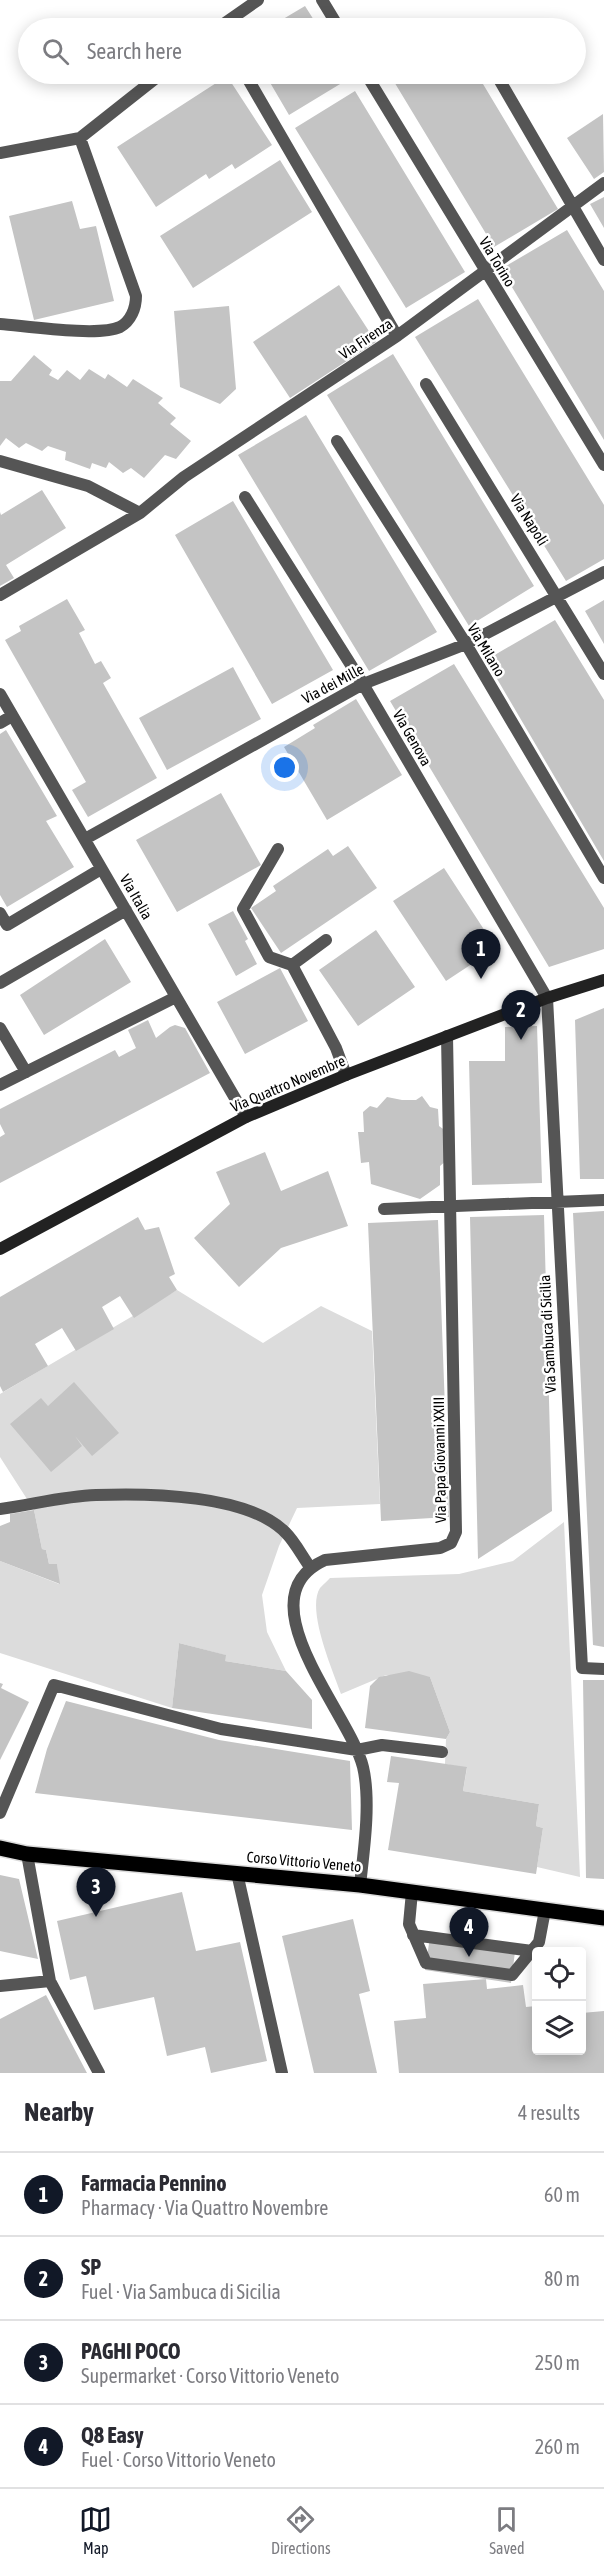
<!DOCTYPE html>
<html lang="en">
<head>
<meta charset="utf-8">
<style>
  :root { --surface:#fff; --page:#f7f7f7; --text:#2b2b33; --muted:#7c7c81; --line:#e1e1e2; --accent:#111827 }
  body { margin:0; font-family:"Asap Condensed",sans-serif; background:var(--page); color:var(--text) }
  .controls { position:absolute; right:18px; bottom:18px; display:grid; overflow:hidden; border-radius:6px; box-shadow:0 3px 15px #0003 }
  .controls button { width:54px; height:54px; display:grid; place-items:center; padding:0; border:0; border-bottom:2px solid var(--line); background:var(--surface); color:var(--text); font:30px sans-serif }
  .you { position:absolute; left:285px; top:768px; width:21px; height:21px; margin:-15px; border:4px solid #fff; border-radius:50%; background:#1a73e8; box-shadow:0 0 0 9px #1a73e833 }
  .badge { display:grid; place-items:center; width:39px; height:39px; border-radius:50%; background:var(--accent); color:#fff; font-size:20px; font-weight:700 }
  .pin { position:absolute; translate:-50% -50px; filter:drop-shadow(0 2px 3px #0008) }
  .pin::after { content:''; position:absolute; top:32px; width:21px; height:18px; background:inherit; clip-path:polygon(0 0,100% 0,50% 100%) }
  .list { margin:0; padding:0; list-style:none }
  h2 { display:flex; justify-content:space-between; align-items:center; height:78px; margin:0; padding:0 24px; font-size:26px }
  h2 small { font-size:20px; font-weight:400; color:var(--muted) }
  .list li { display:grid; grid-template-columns:39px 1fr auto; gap:18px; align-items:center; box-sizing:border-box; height:84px; padding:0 24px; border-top:2px solid var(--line) }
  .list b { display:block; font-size:22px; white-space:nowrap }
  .list p { margin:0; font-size:20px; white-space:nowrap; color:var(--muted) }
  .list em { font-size:20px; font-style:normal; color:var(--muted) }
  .icon { flex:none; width:33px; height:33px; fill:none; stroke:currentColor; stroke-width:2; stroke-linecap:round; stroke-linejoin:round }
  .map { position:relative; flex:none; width:604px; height:2073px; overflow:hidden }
  .search { position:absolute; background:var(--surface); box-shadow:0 3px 15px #0003; left:18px; right:18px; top:18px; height:66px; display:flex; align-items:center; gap:15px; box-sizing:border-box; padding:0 21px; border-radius:33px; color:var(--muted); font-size:22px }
  .sheet { height:414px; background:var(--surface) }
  nav { display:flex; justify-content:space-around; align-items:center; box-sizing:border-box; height:84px; border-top:2px solid var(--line); background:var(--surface); font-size:16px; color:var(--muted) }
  nav a { display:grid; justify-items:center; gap:3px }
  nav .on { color:var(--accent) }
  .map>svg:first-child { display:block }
</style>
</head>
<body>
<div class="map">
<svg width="604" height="2073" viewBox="0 0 604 2073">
  <rect width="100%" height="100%" fill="#fff"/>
  <path fill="#dcdcdc" d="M177,1290L263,1343L321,1306L372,1331L380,1504L297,1508L279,1546L262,1595L267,1632L286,1671L225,1661V1655L179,1643L172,1708L0,1653V1561L59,1584L57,1564H49L46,1550L42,1549L34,1510L0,1457V1394Z
    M564,1522L580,1877L537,1867L543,1828L536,1826L539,1804L463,1791L467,1768L445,1764L446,1739L450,1732L430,1677L386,1675L341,1694C333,1671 306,1610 320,1588C323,1585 327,1581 330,1578L459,1574L513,1561Z"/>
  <path fill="#c4c4c4" d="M305,6L319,28H268Z
    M265,74H347L350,78L289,115Z
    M404,74H477L558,209L494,247L393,80Z
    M227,76L272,145L235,169L232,164L209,179L206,174L156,207L117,147Z
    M355,91L465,272L406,308L295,128Z
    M603,114L604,172L594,179L567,138Z
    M280,160L312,212L193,288L160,236Z
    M604,197V228L590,204Z
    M72,201L80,229L96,226L114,301L34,320L9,216Z
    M567,230L604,291V440L501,269Z
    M339,285L376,342L290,398L253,342Z
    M478,299L604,505V559L566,581L415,337Z
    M229,306L236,389L220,404L180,387L174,311Z
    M393,354L534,586L469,626L327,395Z
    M34,355L52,370L49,375L58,380L67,370L80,380L89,369L105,379L108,374L127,387L133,379L163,398L158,403L176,418L170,424L191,441L176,459L165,455L144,478L131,468L123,473L109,462L106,468L92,463L90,469L65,460L66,452L48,446L42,451L26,443L19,448L6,438L0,446V381H11Z
    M306,415L437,632L369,671L238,455Z
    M42,490L66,528L6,565L14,578L0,586V512L1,515Z
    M233,501L333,670L272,704L175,535Z
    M67,599L85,630L79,633L95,664L101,661L111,678L103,683L157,778L88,817L72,790L86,782L5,640L21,631L19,626Z
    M604,600V644L585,611Z
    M555,620L604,700V861L486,660Z
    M454,664L604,908V949L549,967L390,701Z
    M233,667L261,719L167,770L139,718Z
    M356,699L402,775L327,820L284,747L315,728L313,725Z
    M6,730L57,816L46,821L74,867L7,907L0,895V734Z
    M221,793L261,865L177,912L136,840Z
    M348,846L377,888L281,953L251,908L276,891L273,886L328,849L333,856Z
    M444,868L496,948L446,981L393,901Z
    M233,911L248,939L245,941L257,964L236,976L208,924Z
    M376,930L415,987L358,1026L319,970Z
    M105,939L131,982L44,1035L20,995Z
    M280,968L308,1021L245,1054L217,1002Z
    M604,1008V1179H580L575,1020Z
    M148,1020L156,1038L170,1027L175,1025L185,1028L210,1073L0,1183V1137L5,1134L0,1124V1109L115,1050L119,1057L136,1048L128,1030Z
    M537,1026L542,1183L472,1185L469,1061H505V1027Z
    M422,1096L430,1107L438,1109L439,1126L446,1131L447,1160L440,1166V1185L420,1199L371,1184L369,1162L361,1163L358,1132H364L363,1112L370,1106L377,1108L387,1097L402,1100H416Z
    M265,1152L281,1191L328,1171L348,1226L281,1248L239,1287L194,1238L230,1204L216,1172Z
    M604,1211V1647L593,1645L573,1213Z
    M544,1215L552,1511L478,1559L470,1217Z
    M138,1217L145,1230L159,1227L175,1274L169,1277L177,1290L134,1318L120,1296L102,1307L114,1329L76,1351L62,1328L35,1344L48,1366L3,1392L0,1386V1297Z
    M438,1220L449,1517L381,1521L368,1223Z
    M74,1382L119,1433L92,1456L75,1436L82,1446L51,1472L10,1424L41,1398L48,1406Z
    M34,1510L42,1549L46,1550L49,1564H57L60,1584L0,1561V1526L10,1522V1514Z
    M179,1643L226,1655L225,1661L286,1671L312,1700V1729L172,1708Z
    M409,1671L430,1677L450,1732L446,1739L365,1728L370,1686L379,1677Z
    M583,1680H604V1879L586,1878Z
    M0,1683L3,1684L1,1688L29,1702L0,1760Z
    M66,1701L219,1740L350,1761L352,1830L35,1793L47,1749Z
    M391,1756L467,1767L463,1791L539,1804L536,1826L543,1828L536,1874L388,1850L399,1783L387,1782Z
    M0,1875L19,1879L38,1959L0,1951Z
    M182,1892L196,1951L240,1942L267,2061L211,2073L205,2047L167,2056L154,1997L94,2010L86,1976L70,1980L57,1921Z
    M353,1919L370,1991L359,1994L377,2073H314L282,1936Z
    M430,1937L516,1944L511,1983L425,1970Z
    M486,1979L487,1989L523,1985L526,2007L536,2006V2050H582V2013L604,2011V2073H399L394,2021L426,2018L423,1984Z
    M46,1995L87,2073H0V2019Z"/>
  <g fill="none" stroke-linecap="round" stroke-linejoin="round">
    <defs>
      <path id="primary" d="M0,1848L27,1854L360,1885L604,1918"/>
    </defs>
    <use href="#primary" stroke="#dbdbdb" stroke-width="18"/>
    <path stroke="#555" stroke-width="12" d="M412,1892L409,1924L426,1963L512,1975L539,1942L545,1910
      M413,1935L532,1951"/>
    <path stroke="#555" stroke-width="12" d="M322,0L339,28
      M218,28L258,0
      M245,74L397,336
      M366,74L604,465
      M500,81L604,260
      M0,153L80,138L161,74
      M0,324C26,326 99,337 120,327C131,321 136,308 136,296L80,138
      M426,384L604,674
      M337,441L466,644L604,878
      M0,461L88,486L140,513
      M245,497L363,684L547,998L582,1668L604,1669
      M0,595L140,513L184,477L397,336L604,183
      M0,694L246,1117
      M0,723L12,716
      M85,839L363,684L466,644L604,572
      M278,849L243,909L269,957L292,965L336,1048L346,1075
      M0,913L7,925L101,869
      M292,965L326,940
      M0,983L126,910
      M0,1028L26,1072
      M0,1085L176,997
      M384,1209L604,1200
      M0,1509C31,1505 64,1496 96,1495C146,1493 249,1494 286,1533C295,1542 302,1556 310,1567
      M0,1813L54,1685L221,1729L357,1750L382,1745L442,1752
      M27,1854L50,1981L99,2073
      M237,1873L282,2073
      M360,1885C364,1850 371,1801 363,1767C350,1713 241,1598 325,1560L440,1548L451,1543L456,1532L447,1036
      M0,1986L50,1981"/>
    <path stroke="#222" stroke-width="12" d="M0,1249L246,1117L346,1075L547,998L604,980"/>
    <use href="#primary" stroke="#000" stroke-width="15"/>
  </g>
  <g text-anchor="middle" stroke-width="5" stroke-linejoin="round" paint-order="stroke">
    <g font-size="15" fill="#000" stroke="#fff">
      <text transform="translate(497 262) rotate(59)" y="5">Via Torino</text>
      <text transform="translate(366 339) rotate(-34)" y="5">Via Firenza</text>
      <text transform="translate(529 520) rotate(58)" y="5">Via Napoli</text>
      <text transform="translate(486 650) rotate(59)" y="5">Via Milano</text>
      <text transform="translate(333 684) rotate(-28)" y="5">Via dei Mille</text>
      <text transform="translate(412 738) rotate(60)" y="5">Via Genova</text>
      <text transform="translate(136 897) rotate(60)" y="5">Via Italia</text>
      <text transform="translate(288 1084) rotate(-23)" y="5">Via Quattro Novembre</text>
      <text transform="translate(548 1334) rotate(-93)" y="5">Via Sambuca di Sicilia</text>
      <text transform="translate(440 1460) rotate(-91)" y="5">Via Papa Giovanni XXIII</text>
      <text transform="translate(304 1862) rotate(5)" y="5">Corso Vittorio Veneto</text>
    </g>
  </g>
</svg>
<div class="controls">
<button><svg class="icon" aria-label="locate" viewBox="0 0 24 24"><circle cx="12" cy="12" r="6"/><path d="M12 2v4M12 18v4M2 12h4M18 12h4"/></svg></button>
<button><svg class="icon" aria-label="layers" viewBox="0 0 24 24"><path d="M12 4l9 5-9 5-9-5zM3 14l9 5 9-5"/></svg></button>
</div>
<div class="you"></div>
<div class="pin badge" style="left:481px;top:979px">1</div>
<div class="pin badge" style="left:521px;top:1040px">2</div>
<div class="pin badge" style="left:96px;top:1917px">3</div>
<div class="pin badge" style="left:469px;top:1957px">4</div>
<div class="search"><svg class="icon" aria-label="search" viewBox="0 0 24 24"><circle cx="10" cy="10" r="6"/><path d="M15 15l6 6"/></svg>Search here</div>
</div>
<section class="sheet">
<h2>Nearby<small>4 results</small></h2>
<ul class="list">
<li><span class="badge">1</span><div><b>Farmacia Pennino</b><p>Pharmacy · Via Quattro Novembre</p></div><em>60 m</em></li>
<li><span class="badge">2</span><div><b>SP</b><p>Fuel · Via Sambuca di Sicilia</p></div><em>80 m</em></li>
<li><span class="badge">3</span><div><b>PAGHI POCO</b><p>Supermarket · Corso Vittorio Veneto</p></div><em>250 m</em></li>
<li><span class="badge">4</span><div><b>Q8 Easy</b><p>Fuel · Corso Vittorio Veneto</p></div><em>260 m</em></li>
</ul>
</section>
<nav>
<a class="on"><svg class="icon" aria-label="map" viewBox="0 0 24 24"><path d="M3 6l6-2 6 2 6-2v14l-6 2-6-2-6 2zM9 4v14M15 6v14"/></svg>Map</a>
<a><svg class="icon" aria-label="directions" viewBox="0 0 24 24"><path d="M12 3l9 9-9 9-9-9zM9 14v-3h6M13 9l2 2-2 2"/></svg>Directions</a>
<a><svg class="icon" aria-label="saved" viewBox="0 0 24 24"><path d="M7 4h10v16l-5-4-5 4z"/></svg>Saved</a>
</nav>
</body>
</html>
